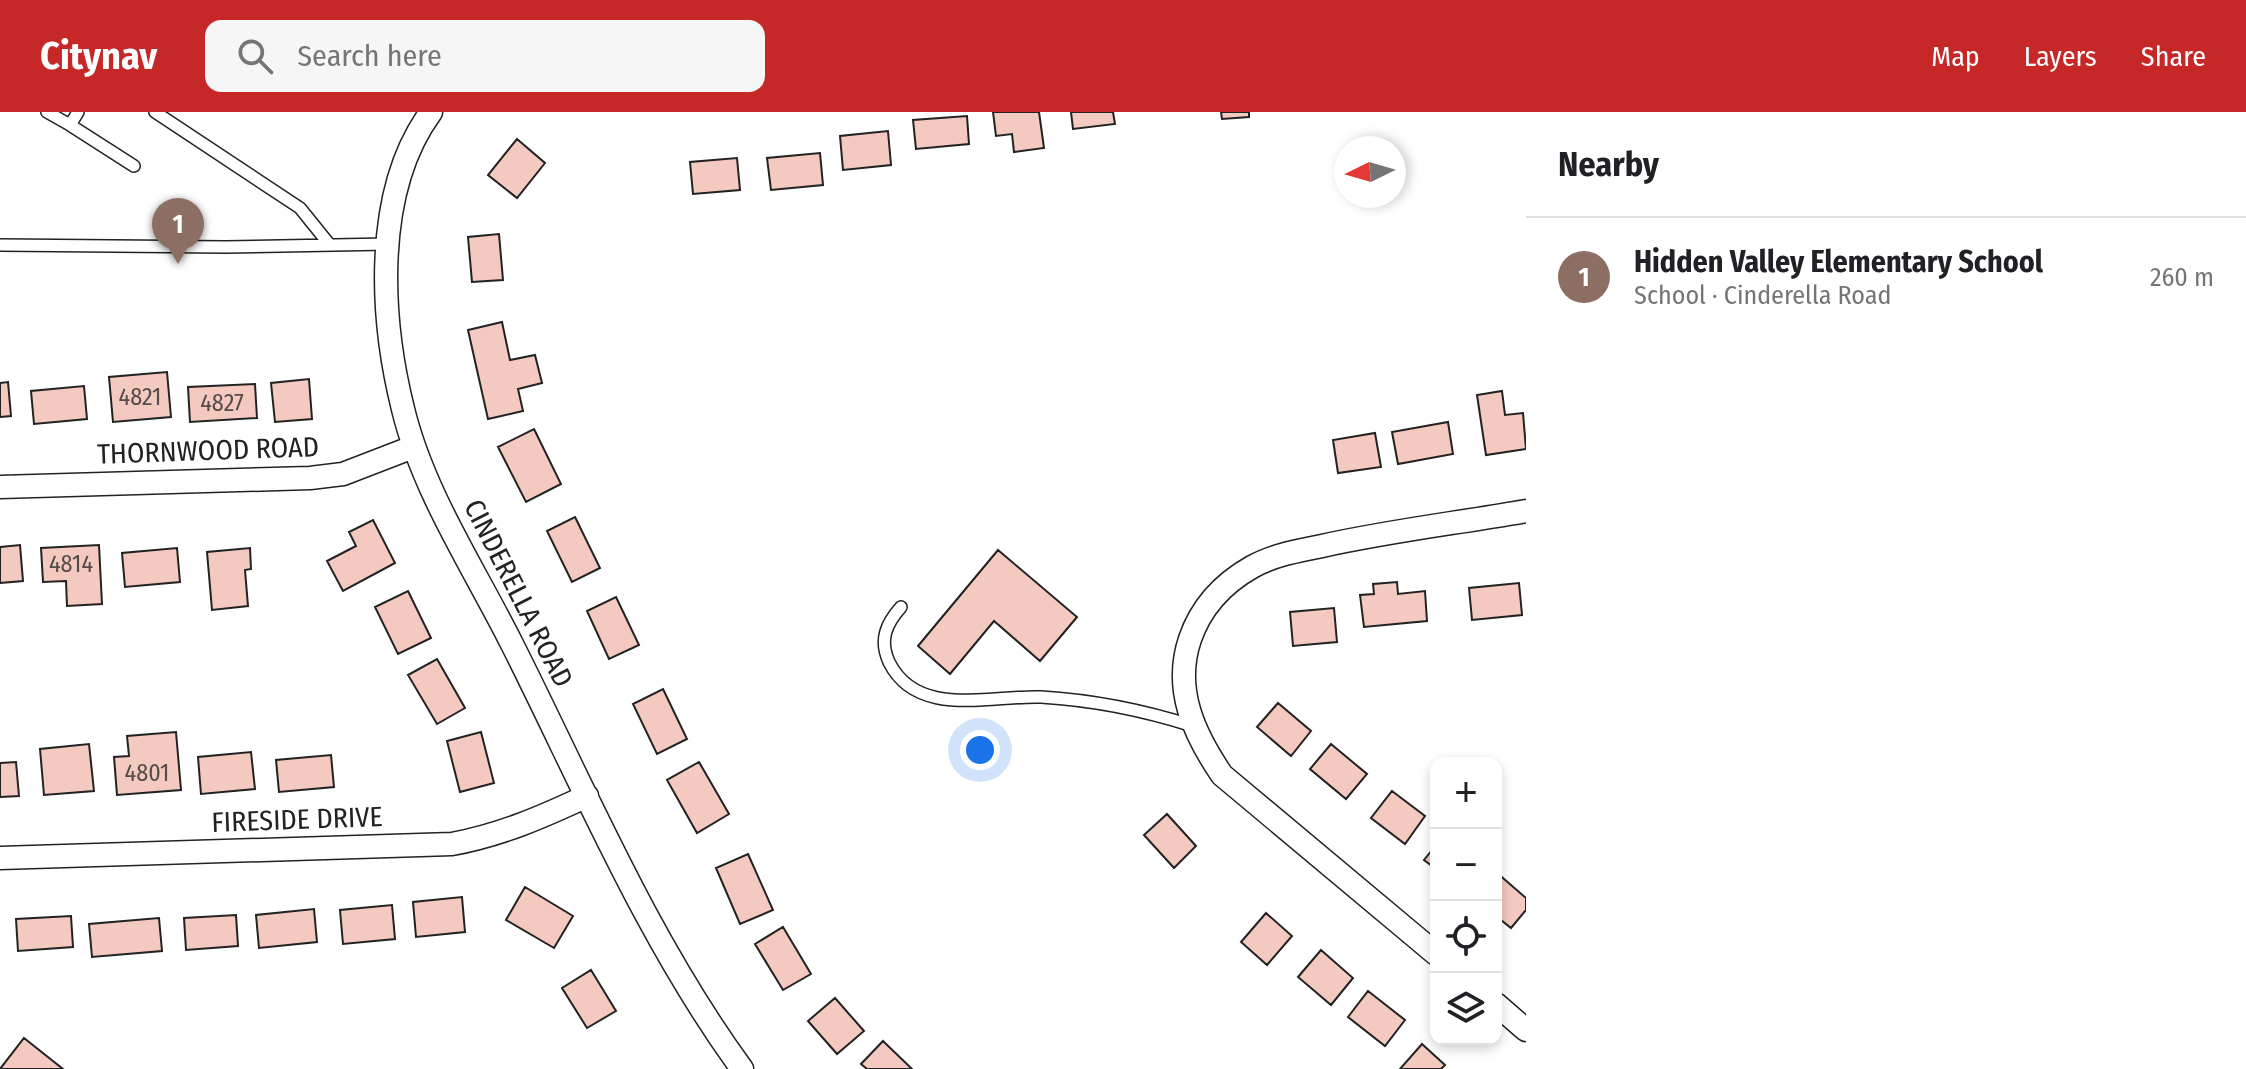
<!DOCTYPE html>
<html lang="en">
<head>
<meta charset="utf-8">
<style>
  :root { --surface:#fff; --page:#f6f6f6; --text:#202124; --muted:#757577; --line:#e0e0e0; --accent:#c62828 }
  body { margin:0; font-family:"Fira Sans Condensed",sans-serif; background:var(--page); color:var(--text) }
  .controls { position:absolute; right:24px; bottom:24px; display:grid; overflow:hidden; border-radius:16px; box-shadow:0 4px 12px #0003 }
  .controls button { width:72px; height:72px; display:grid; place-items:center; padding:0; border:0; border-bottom:2px solid var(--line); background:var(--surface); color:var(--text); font:40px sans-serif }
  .compass { position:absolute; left:1334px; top:24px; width:72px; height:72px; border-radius:50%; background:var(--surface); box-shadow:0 4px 12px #0003; rotate:265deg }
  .you { position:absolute; left:980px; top:638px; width:28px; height:28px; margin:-20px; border:6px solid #fff; border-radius:50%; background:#1a73e8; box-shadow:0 0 0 12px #1a73e833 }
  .badge { display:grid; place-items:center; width:52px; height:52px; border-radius:50%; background:var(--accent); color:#fff; font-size:26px; font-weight:700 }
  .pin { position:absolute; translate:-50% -66px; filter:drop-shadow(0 2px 4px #0008) }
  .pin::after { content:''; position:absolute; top:42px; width:28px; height:24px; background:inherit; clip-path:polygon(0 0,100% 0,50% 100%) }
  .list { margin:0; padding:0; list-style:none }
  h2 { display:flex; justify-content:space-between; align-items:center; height:104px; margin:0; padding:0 32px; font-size:34px }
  h2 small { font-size:26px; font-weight:400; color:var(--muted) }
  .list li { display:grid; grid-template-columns:52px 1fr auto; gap:24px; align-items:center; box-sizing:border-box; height:120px; padding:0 32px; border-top:2px solid var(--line) }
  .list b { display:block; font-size:30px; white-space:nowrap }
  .list p { margin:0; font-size:26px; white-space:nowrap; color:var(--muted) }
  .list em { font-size:26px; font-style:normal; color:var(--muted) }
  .icon { flex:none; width:44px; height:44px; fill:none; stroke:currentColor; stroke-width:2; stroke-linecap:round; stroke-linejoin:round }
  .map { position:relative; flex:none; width:1526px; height:957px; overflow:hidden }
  header { display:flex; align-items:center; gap:48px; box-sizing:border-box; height:112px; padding:0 40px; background:var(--accent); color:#fff }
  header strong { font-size:38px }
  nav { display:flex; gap:44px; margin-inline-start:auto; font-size:28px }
  .search { width:560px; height:72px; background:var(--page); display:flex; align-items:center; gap:20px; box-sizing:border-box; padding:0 28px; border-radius:16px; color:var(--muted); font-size:30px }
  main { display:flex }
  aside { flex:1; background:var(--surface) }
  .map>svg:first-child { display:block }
</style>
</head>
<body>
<header>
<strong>Citynav</strong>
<div class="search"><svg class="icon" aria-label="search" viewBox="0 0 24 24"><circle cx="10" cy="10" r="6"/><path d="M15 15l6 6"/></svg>Search here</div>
<nav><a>Map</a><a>Layers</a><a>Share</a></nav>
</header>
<main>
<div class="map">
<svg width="1526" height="957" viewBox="0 0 1526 957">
  <rect width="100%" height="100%" fill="#fff"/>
  <path fill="#f3c9c0" stroke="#222" stroke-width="2" d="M993,0H1039L1044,36L1014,40L1012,22L996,24Z
    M1071,0H1113L1115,12L1073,17Z
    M1221,0H1249V5L1222,7Z
    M967,4L969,32L916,37L913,8Z
    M888,19L891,53L843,58L840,24Z
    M517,27L545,51L517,86L488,63Z
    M820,41L823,73L771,78L767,46Z
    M737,46L740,78L693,82L690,50Z
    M499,122L503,168L472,170L468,125Z
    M502,210L510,248L535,243L542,271L518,277L523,299L488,307L468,218Z
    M167,260L171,305L113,310L109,265Z
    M309,267L312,307L275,310L271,271Z
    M8,270L11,304L0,305V271Z
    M255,272L257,306L190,310L188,275Z
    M84,274L87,307L34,312L31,279Z
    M1502,279L1505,303L1523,301L1526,337L1486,343L1477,283Z
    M1448,310L1453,342L1398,352L1392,320Z
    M534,317L561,372L526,390L498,335Z
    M1375,321L1381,355L1338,361L1333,328Z
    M575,405L600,456L572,470L547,419Z
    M373,408L395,451L343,479L327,449L356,434L349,420Z
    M20,433L23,469L0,471V435Z
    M99,433L102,492L67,494L66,469L43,470L41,436Z
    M177,436L180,470L125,475L122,441Z
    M250,436L251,457L245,458L248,494L212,498L207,440Z
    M998,438L1077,505L1040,549L994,509L950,562L918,534Z
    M1397,470L1398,482L1425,479L1427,509L1364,515L1360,483L1374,482L1373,472Z
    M1519,471L1522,503L1472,508L1469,476Z
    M408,479L431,526L398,542L375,495Z
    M616,485L639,533L609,547L587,499Z
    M1334,496L1337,530L1293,534L1290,500Z
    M437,547L465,596L437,612L408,563Z
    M663,577L687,627L657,642L633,592Z
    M1278,591L1311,619L1291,644L1257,615Z
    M176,620L181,678L117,683L114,645L129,644L127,624Z
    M481,620L494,671L460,680L447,629Z
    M89,632L94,679L44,683L40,637Z
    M1331,632L1367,662L1346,687L1310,657Z
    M251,640L255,677L201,682L198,645Z
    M331,643L334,675L279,680L276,648Z
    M16,650L19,684L0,685V651Z
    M699,650L729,702L697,721L667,668Z
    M1392,679L1425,704L1405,732L1371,706Z
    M1167,702L1196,734L1174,756L1144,723Z
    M1436,733V757L1424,748Z
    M748,742L773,798L740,812L716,756Z
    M1496,760L1526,786V798L1511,816L1496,804Z
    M525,775L573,804L554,836L506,808Z
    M462,785L465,820L416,825L413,790Z
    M392,793L395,827L343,832L340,798Z
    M314,797L317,830L259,836L256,803Z
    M1266,801L1292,824L1267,853L1241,830Z
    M236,803L238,834L186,838L184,806Z
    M71,804L73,835L18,839L16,807Z
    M159,806L162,839L92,845L89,812Z
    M783,815L811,862L783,878L755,832Z
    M1321,838L1353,866L1331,893L1298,865Z
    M591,858L616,899L587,916L562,876Z
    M1368,879L1405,908L1385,934L1348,905Z
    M835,886L864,919L837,942L808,909Z
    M24,926L63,957H0Z
    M883,929L912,957H867L861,952Z
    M1422,932L1445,953L1441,957H1400Z"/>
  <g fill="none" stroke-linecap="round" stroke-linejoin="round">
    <defs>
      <path id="lane" d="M47,0L70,13L78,0
        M155,0L300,96L329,132
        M70,13L134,54
        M0,133L226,135L388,132
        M901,495C886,512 879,528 889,550C917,607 991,583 1041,585C1091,588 1146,599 1193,614"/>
      <path id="street" d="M431,0C373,79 380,205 403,297C423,380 474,456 512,532C584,675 647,827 742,957
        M0,375L310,366L343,362L413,335
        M0,746L452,732C501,723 542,705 587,684
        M1436,842L1222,663C1194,622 1173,577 1190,527C1201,495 1222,472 1252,455C1273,443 1298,439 1322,434C1389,419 1458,411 1526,399
        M1496,892L1526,918"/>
    </defs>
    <use href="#lane" stroke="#222" stroke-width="14"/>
    <use href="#street" stroke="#222" stroke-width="25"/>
    <use href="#lane" stroke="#fff" stroke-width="11"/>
    <use href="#street" stroke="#fff" stroke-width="22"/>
  </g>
  <g text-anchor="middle" stroke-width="6" stroke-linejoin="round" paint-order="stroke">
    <g font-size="24" fill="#564c4a">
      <text x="140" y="293">4821</text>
      <text x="222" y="299">4827</text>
      <text x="71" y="460">4814</text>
      <text x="147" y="669">4801</text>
    </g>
    <g font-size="28" fill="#222" stroke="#fff">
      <text transform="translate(208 338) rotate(-2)" y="10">THORNWOOD ROAD</text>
      <text transform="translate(519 481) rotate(63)" y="10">CINDERELLA ROAD</text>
      <text transform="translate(297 707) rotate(-2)" y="10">FIRESIDE DRIVE</text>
    </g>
  </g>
</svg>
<div class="controls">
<button>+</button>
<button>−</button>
<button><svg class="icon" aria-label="locate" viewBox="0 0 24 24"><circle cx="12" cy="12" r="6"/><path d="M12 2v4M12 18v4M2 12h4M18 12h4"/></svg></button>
<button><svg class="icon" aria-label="layers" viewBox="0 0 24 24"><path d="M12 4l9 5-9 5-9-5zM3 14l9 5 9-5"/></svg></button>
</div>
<svg class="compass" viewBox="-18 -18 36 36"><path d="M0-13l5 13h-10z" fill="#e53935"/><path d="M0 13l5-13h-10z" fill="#757577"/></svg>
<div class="you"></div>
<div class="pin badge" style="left:178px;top:152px;background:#8d6e63">1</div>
</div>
<aside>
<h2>Nearby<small></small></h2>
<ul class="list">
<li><span class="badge" style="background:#8d6e63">1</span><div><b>Hidden Valley Elementary School</b><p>School · Cinderella Road</p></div><em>260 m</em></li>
</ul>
</aside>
</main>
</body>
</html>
